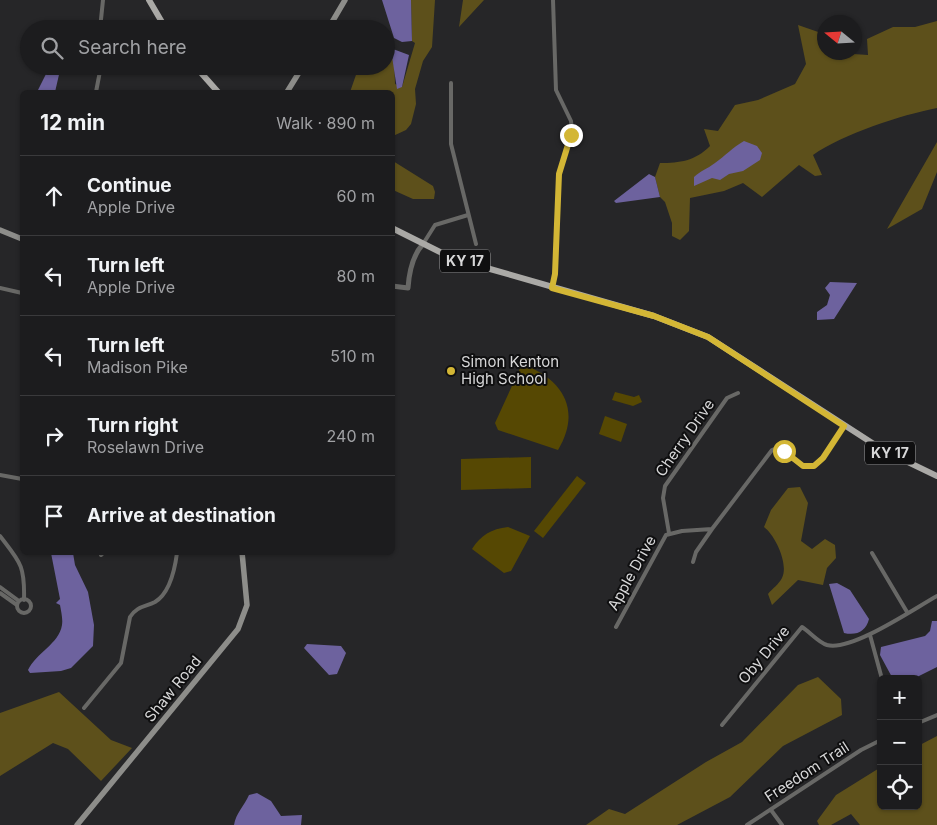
<!DOCTYPE html>
<html lang="en">
<head>
<meta charset="utf-8">
<style>
  :root { --surface:#1c1c1e; --page:#252527; --text:#f1f3f6; --muted:#a0a1a4; --line:#3a3a3c }
  body { margin:0; font-family:Inter,sans-serif; background:var(--page); color:var(--text) }
  .controls { position:absolute; right:15px; bottom:15px; display:grid; overflow:hidden; border-radius:8px; box-shadow:0 1px 4px #0004 }
  .controls button { width:45px; height:45px; display:grid; place-items:center; padding:0; border:0; border-bottom:1px solid var(--line); background:var(--surface); color:var(--text); font:25px sans-serif }
  .compass { position:absolute; left:817px; top:15px; width:45px; height:45px; border-radius:50%; background:var(--surface); box-shadow:0 1px 4px #0004; rotate:288deg }
  .stop { position:absolute; width:15px; height:15px; margin:-11px; border:4px solid #d3b635; border-radius:50%; background:#fff }
  .stop.end { background:#d3b635; border-color:#fff; box-shadow:0 1px 5px #0008 }
  .list { margin:0; padding:0; list-style:none }
  h2 { display:flex; justify-content:space-between; align-items:center; height:65px; margin:0; padding:0 20px; font-size:21px }
  h2 small { font-size:16px; font-weight:400; color:var(--muted) }
  .list li { display:grid; grid-template-columns:32px 1fr auto; gap:15px; align-items:center; box-sizing:border-box; height:80px; padding:0 20px; border-top:1px solid var(--line) }
  .list b { display:block; font-size:19px; white-space:nowrap }
  .list p { margin:0; font-size:16px; white-space:nowrap; color:var(--muted) }
  .list em { font-size:16px; font-style:normal; color:var(--muted) }
  .icon { flex:none; width:28px; height:28px; fill:none; stroke:currentColor; stroke-width:2; stroke-linecap:round; stroke-linejoin:round }
  .map { position:relative; flex:none; width:937px; height:825px; overflow:hidden }
  .search { position:absolute; background:var(--surface); box-shadow:0 1px 4px #0004; left:20px; top:20px; width:375px; height:55px; display:flex; align-items:center; gap:12px; box-sizing:border-box; padding:0 18px; border-radius:28px; color:var(--muted); font-size:19px }
  .panel { position:absolute; background:var(--surface); box-shadow:0 1px 4px #0004; left:20px; top:90px; width:375px; height:465px; border-radius:8px }
  .map>svg:first-child { display:block }
</style>
</head>
<body>
<div class="map">
<svg width="937" height="825" viewBox="0 0 937 825">
  <rect width="100%" height="100%" fill="#262628"/>
  <path fill="#564803" d="M522,364C563,379 582,410 558,450L498,430L495,423Z
    M615,392L634,397L639,395L642,402L633,406L612,400Z
    M605,416L627,424L621,442L599,434Z
    M531,457V488L461,490V459Z
    M577,476L586,483L543,538L534,531Z
    M508,527L530,536L511,571L504,573L472,549C481,535 491,529 508,527Z"/>
  <path fill="#5d501b" d="M411,0H435L432,47L423,61L415,89L416,104L411,124L406,130L393,136L392,92H350L357,72L366,71L371,66H386V53L391,50L394,58L395,84L402,87L415,43L412,41Z
    M463,0H484L459,27Z
    M937,21V108C901,115 843,134 813,155L822,175L815,176L799,165L762,197L743,183L724,191L690,198L689,231L680,240L672,236V223L665,202L660,197L655,177L660,163C680,163 695,161 710,146L704,129L718,131L735,105L758,100L795,84L806,64L798,25L824,34V52L868,55L867,39L893,27H915Z
    M937,142V172L922,209L887,229Z
    M393,161L433,186L435,192L434,199H413L393,190Z
    M800,487L808,503L801,541L812,549L825,539L835,545L836,558L827,568L823,585L798,580L772,605L768,594C772,589 779,584 782,578C789,564 775,535 764,527L771,510L788,488Z
    M818,677L841,699L842,715L783,746L730,797L677,825H586L609,809L625,814L706,762L742,742L798,685Z
    M59,692L111,740L132,748L101,781L68,749L53,743L0,776V713Z
    M937,736V825H860L851,814L831,825H819L817,821L836,795L881,767V806H918V746Z"/>
  <path fill="#6d629e" d="M382,0H411L412,41L402,42L394,38Z
    M393,49L409,55L402,87L397,89L391,50Z
    M50,66H61L55,92H37Z
    M744,141L757,146L762,153L760,160L743,171L729,174L720,180L712,178L694,186V177C700,171 707,169 715,163C725,156 733,147 744,141Z
    M649,174L655,177L660,197L616,203L614,201Z
    M830,282L857,283L834,319L817,320V312L827,305L830,295L825,288Z
    M51,553H73L75,565L88,592L94,625L93,646L71,668L61,671L30,673L28,670C36,653 59,644 62,625C63,619 61,611 60,605L56,603L60,599Z
    M837,583L850,590L869,619C866,631 857,636 844,633L829,584Z
    M932,621H937V667L913,679H893L880,655L881,647L925,636L930,631Z
    M307,644L341,646L346,653L337,674L329,675L304,648Z
    M257,793L271,801L281,816L302,815L301,825H234C236,813 244,806 249,795Z"/>
  <g fill="none" stroke-linecap="round" stroke-linejoin="round">
    <path stroke="#686866" stroke-width="4" d="M100,29L103,0
      M451,83V144L476,244
      M96,92L101,66
      M423,244L435,225L468,215
      M0,288L22,293
      M552,288L555,274L559,174L572,130L571,121L556,90L553,0
      M0,475L22,479
      M669,533L663,498L665,486L727,398L738,393
      M0,536C20,562 25,565 24,600
      M156,552H177
      M872,553L907,612
      M101,555L104,552
      M693,562L696,552L712,529
      M0,587L19,601
      M0,593L17,605
      M17 606a7 7 0 1 1 14 0a7 7 0 1 1-14 0Z
      M616,627L666,535L682,531L712,529L772,450L777,448L803,466H814L823,457L844,426
      M870,635L882,679
      M84,708L121,663L130,617C137,606 145,607 155,602C170,593 175,568 177,553
      M918,723L937,715
      M722,725L802,627C810,632 818,642 827,645C851,652 915,608 937,596
      M771,810L782,825
      M747,825L861,750L881,740"/>
    <path stroke="#686866" stroke-width="5" d="M392,286L408,288C409,273 413,255 423,244"/>
    <path stroke="#8d8d8a" stroke-width="5.5" d="M328,29L345,0
      M287,92L303,66
      M0,230L22,239
      M77,825L238,629L247,605L242,552"/>
    <path stroke="#aaa9a6" stroke-width="6" d="M149,0L166,29
      M195,66L218,92
      M392,228L440,252L483,267L654,316L708,337L883,450L937,476"/>
  </g>
  <g fill="none" stroke-linecap="round" stroke-linejoin="round">
    <path stroke="#d3b635" stroke-width="6" d="M571,135L559,174L555,274L552,288L654,316L708,337L844,426L823,458L814,466H803L784,451"/>
  </g>
  <circle fill="#d3b635" stroke="#0f0f10" stroke-width="2" cx="451" cy="371" r="5"/>
  <g text-anchor="middle" stroke-width="4" stroke-linejoin="round" paint-order="stroke">
    <g fill="#0f0f10" stroke="#9b9b9c" stroke-width="1">
      <rect x="440" y="249.5" width="50" height="23" rx="4"/>
      <rect x="865" y="441.5" width="50" height="23" rx="4"/>
    </g>
    <g font-size="14" font-weight="bold" fill="#d7d7d8">
      <text x="465" y="266">KY 17</text>
      <text x="890" y="458">KY 17</text>
    </g>
    <g font-size="15" fill="#d7d7d8" stroke="#0f0f10" text-anchor="start">
      <text x="461" y="367">Simon Kenton<tspan x="461" dy="17">High School</tspan></text>
    </g>
    <g font-size="15" fill="#d7d7d8" stroke="#0f0f10">
      <text transform="translate(685 438) rotate(-55)" y="5">Cherry Drive</text>
      <text transform="translate(632 573) rotate(-61)" y="5">Apple Drive</text>
      <text transform="translate(764 655) rotate(-50)" y="5">Oby Drive</text>
      <text transform="translate(173 689) rotate(-51)" y="5">Shaw Road</text>
      <text transform="translate(807 772) rotate(-33)" y="5">Freedom Trail</text>
    </g>
  </g>
</svg>
<div class="controls">
<button>+</button>
<button>−</button>
<button><svg class="icon" aria-label="locate" viewBox="0 0 24 24"><circle cx="12" cy="12" r="6"/><path d="M12 2v4M12 18v4M2 12h4M18 12h4"/></svg></button>
</div>
<svg class="compass" viewBox="-18 -18 36 36"><path d="M0-13l5 13h-10z" fill="#e53935"/><path d="M0 13l5-13h-10z" fill="#a0a1a4"/></svg>
<div class="stop" style="left:784px;top:451px"></div>
<div class="stop end" style="left:571px;top:135px"></div>
<div class="search"><svg class="icon" aria-label="search" viewBox="0 0 24 24"><circle cx="10" cy="10" r="6"/><path d="M15 15l6 6"/></svg>Search here</div>
<section class="panel">
<h2>12 min<small>Walk · 890 m</small></h2>
<ul class="list">
<li><svg class="icon" aria-label="ahead" viewBox="0 0 24 24"><path d="M12 20V5M6 11l6-6 6 6"/></svg><div><b>Continue</b><p>Apple Drive</p></div><em>60 m</em></li>
<li><svg class="icon" aria-label="left" viewBox="0 0 24 24"><path d="M17 20v-9H6M10 6l-5 5 5 5"/></svg><div><b>Turn left</b><p>Apple Drive</p></div><em>80 m</em></li>
<li><svg class="icon" aria-label="left" viewBox="0 0 24 24"><path d="M17 20v-9H6M10 6l-5 5 5 5"/></svg><div><b>Turn left</b><p>Madison Pike</p></div><em>510 m</em></li>
<li><svg class="icon" aria-label="right" viewBox="0 0 24 24"><path d="M7 20v-9h11M14 6l5 5-5 5"/></svg><div><b>Turn right</b><p>Roselawn Drive</p></div><em>240 m</em></li>
<li><svg class="icon" aria-label="arrive" viewBox="0 0 24 24"><path d="M6 21V4h12l-3 4 3 4H6"/></svg><div><b>Arrive at destination</b></div></li>
</ul>
</section>
</div>
</body>
</html>
